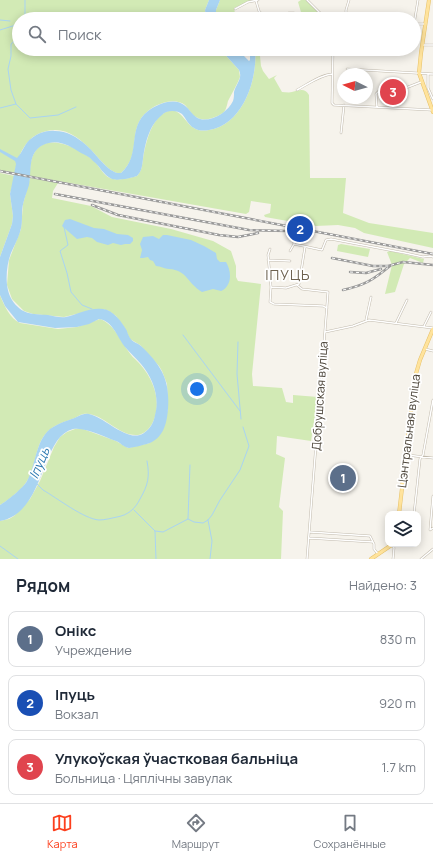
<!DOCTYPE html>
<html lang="ru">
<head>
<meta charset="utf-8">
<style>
  :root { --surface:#fff; --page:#f6f6f7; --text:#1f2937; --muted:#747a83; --line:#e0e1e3; --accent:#fc3f1d }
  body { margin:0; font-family:Manrope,sans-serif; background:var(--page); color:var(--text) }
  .controls { position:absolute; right:12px; bottom:12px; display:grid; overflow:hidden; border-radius:8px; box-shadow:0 2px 10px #0003 }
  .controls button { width:36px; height:36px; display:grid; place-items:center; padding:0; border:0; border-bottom:1px solid var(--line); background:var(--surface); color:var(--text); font:20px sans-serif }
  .compass { position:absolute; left:337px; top:68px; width:36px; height:36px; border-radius:50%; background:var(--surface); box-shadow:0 2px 10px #0003; rotate:275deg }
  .you { position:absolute; left:197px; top:389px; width:14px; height:14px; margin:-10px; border:3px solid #fff; border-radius:50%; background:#1a73e8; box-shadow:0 0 0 6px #1a73e833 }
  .badge { display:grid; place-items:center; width:26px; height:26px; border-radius:50%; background:var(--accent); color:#fff; font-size:13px; font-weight:700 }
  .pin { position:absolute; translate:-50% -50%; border:2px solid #fff; box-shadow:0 1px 4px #0006 }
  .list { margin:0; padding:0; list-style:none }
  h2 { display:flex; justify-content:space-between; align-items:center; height:52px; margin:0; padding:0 16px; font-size:17px }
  h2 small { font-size:13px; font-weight:400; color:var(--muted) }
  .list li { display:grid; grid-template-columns:26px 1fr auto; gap:12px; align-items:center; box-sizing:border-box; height:56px; margin:0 8px 8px; padding:0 8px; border:1px solid var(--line); border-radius:8px }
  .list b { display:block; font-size:15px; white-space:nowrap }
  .list p { margin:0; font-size:13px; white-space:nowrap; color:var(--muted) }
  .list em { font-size:13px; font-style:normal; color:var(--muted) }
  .icon { flex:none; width:22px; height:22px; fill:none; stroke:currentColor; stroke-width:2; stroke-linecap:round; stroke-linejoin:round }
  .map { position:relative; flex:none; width:433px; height:559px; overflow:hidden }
  .search { position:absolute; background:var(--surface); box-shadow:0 2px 10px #0003; left:12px; right:12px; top:12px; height:44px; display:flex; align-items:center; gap:10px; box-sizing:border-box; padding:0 14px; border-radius:22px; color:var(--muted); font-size:15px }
  .sheet { height:244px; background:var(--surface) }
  nav { display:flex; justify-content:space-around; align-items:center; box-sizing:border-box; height:56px; border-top:1px solid var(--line); background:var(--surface); font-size:11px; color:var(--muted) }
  nav a { display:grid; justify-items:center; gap:2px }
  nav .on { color:var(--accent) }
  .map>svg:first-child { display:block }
</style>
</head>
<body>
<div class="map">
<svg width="433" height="559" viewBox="0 0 433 559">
  <rect width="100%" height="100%" fill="#f6f3ec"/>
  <path fill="#d2eab5" d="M0,0H209L205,10L206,19H19V49H220L239,70L240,77C237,85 232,93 228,101C227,105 226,110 224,112C218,117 205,122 198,118C192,116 189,109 185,105C175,97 157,103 148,111C126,128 143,154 121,173C101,177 82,114 38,134C24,141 17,158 15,173L0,170Z
    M220,0H253L234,8L236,19H216V10Z
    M301,0H306L318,12L315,16L326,19H303L298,2Z
    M255,49H258L260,56L261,66L263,71L269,79L277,75L274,78L282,92C285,92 289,93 292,92C299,91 304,87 309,95L310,178H346L343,213L369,223L433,233V248L364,233L355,228L338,225L316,226L265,217L264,215L270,213L271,204L251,201L249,212L246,214L30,176C30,164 31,150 44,144C59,138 84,151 95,162C100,167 103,175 110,178C117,181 130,178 137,176C142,171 142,165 143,159C145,145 151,120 164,113C180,104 184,123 194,128C198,131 204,131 209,130C243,125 258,79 255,49Z
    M0,173L15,176L10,194L13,216L12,224L0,257Z
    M30,178L58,183L53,191L52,198L91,206L112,217L171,229L213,241L231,251L236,266V277L238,281L261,284L252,374L253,386L282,388L286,402L293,403V395L318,397L311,441L277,436L276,454L285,458L279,507L283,511L281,559H0V521L9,519L14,516L30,499L40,481L54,447L60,437L67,432L75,429H83L116,441L128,448L150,443L168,410L167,384L162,371L159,366L140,345L130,339L124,327L116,316L109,311L102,309H97L64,317L33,314L24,311L12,299L7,285L9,260L21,229L23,204Z
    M341,244L370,249L368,257L337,251L338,245Z
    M390,251L424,259L423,263L410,258L404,264L395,292L385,294L392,265L387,252Z
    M0,295C4,305 10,319 20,323L58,329L77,327L100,319C117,325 122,347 135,359C152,375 164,401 152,424C149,429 144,434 138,435C118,437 102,411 83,414C79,415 76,418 72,419C65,422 59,423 52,428C33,441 38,467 25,484C21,490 7,501 0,505Z"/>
  <path fill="#a9d4f2" d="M209,0H220L216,10V19H206L205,10Z
    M220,49H237L249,61L250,60V49H255C258,79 243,125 209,130C204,131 198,131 194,128C188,125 186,118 182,114C177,110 166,110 162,115C149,125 145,144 143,159C142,166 142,171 137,176C132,178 117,181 112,179C103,175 100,166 93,161C90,157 85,155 81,153C69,145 57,138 43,145C27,153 32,171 29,185C26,195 22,203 22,214C22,220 22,226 20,232C18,239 14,246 11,253C6,266 4,287 12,300C22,315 32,314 48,315C54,316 60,318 66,317C78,314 90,307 103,309C113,310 122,322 127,331C127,332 129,336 130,338C132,342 138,343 141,346C162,366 170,380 168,409C167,422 164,437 150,443C147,444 132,448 129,448C123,447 121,443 116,441C104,437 86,427 73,429C40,437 46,513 0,521V505C7,501 23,488 27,481C36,465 35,442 50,429C56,425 62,422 69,420C77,418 81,413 89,414C105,417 128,444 144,433C150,429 154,422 155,415C160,398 153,378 141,364C136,358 130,353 125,347C117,337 113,321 99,319L89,324L77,327L55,328L18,322L5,306L0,295V257L12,224L13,216L10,194L16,164L15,161L0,152V149L17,158C23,152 25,142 32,138C38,133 47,130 55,131C67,131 77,137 86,145C95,152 109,175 121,173C142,155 126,128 148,111C157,104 174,97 184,105C190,109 193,117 200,119C212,122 228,112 233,101C234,98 234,95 234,92C236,84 243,78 239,70Z
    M70,219L94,228L104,229L117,234L128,235L133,238V241L130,244H125L121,245L113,243L108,245L97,242L92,238L87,237L77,239L62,226L65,220Z
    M163,235H167L191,240L204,246L216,253L217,259L220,262H226C232,272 232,286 221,291L213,289L202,292C187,283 187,270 169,269C164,269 161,266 156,266L153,261L150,260L148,257L143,258H140L142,250L140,244L143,237L153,236L159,239Z"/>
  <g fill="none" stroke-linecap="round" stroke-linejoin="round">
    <path stroke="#a9d4f2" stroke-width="1" d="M25,17V0
      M0,20L10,21
      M0,30L19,24
      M16,104L30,118L58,115L76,107
      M0,108L16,104L11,90L8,69L11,56V44L19,37
      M64,227L68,245L60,251L67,273L71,292L82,305L92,309
      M183,335L240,411
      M238,342L237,374L241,419
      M37,484L43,490C57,498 84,519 99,520C105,520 112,518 117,517C128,515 135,509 140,499C148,485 150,477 147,461
      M134,510L155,531L156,559
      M188,519L194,522L203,523L208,520L212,515L220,500L240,470L249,446L243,427
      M208,520L212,541L210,559
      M155,531L163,532L188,519L190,465
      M0,546L18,559"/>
    <defs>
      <path id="minor" d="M307,0L323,16L341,19
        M256,1L259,11L265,18
        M235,9L248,2L258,0
        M265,19L289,13H294L299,17
        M346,19V10L349,0
        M414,24L418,0
        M414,24H424
        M423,45H433
        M333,49L332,103L334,105L432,110
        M347,69L433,74
        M428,74V88L433,99
        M297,90C308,84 320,75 332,74
        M377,107L376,94L384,86L389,85L403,89L421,82
        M341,133L344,105
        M294,244V239
        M305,247L299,284L286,288L271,287L270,302L274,304L323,306L327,308
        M270,249L268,255L271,287
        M290,251L294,244L322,250L326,240L331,239L405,253L423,257L430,256L433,257
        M268,260L290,261
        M297,285L302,289L328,292L307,559
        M366,320L371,297
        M396,323L407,300
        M424,326L431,312
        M325,332L353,326L369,320L433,328
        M425,349L433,351
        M407,455L433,458
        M433,496L430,530L433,528
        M414,514L420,459L423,455L433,400
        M310,532L370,536L373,542
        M309,538L373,542L374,544V549L378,554
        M393,545L394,548L393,559
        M421,559L433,549"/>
      <path id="primary" d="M429,0L421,53L419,73L433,112
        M399,514L415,377L420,360L433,329
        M371,559L393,544"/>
    </defs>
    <use href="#minor" stroke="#c2bbae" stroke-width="2.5"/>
    <use href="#primary" stroke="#e6c16a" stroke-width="4"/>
    <use href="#minor" stroke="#fff" stroke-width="1.5"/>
    <use href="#primary" stroke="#ffe39c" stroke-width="3"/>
    <defs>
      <path id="rail" d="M0,171L433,254
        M55,194L249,230L287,231
        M92,205L118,215L219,235L238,237L258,233
        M332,258L373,266H388L403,262L433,265
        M350,272L366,273L381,269
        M343,290C365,285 373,280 390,266"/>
    </defs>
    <use href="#rail" stroke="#9a9a9a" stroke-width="2.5"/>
    <use href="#rail" stroke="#fff" stroke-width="1" stroke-dasharray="3" stroke-linecap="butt"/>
  </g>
  <g text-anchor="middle" stroke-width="3.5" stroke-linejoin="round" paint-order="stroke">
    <g font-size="12" fill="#4b4439" stroke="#fff">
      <text transform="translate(320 396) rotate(-86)" y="4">Добрушская вуліца</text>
      <text transform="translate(409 431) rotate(-83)" y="4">Цэнтральная вуліца</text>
    </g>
    <g font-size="13" font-style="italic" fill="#2e7ab2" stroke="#fff">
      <text transform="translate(39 463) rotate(-67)" y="5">Іпуць</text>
    </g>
    <g font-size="14" letter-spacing="1" fill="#6e6250" stroke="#fff">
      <text x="288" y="280">ІПУЦЬ</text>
    </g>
  </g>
</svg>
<div class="controls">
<button><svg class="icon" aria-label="layers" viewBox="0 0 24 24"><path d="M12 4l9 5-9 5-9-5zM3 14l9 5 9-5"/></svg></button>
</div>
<svg class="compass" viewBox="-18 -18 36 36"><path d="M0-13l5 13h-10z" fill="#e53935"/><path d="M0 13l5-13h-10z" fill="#747a83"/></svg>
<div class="you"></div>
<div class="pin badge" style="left:343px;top:478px;background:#5c6f8a">1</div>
<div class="pin badge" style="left:300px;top:229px;background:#1a4fb4">2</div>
<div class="pin badge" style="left:393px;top:92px;background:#e0444e">3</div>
<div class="search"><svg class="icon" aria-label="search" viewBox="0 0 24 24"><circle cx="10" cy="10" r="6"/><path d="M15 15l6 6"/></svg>Поиск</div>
</div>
<section class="sheet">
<h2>Рядом<small>Найдено: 3</small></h2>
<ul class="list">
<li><span class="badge" style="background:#5c6f8a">1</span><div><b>Онікс</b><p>Учреждение</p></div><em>830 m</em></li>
<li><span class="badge" style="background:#1a4fb4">2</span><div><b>Іпуць</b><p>Вокзал</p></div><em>920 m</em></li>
<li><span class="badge" style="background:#e0444e">3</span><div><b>Улукоўская ўчастковая бальніца</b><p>Больница · Цяплічны завулак</p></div><em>1.7 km</em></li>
</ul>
</section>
<nav>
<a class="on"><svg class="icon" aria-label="map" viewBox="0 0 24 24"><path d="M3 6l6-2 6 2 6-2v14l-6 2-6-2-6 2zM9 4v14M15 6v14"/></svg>Карта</a>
<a><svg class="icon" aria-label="directions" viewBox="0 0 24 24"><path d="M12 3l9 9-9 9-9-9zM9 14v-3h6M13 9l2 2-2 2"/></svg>Маршрут</a>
<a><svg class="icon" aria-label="saved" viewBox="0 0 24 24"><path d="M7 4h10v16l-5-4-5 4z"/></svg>Сохранённые</a>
</nav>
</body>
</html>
